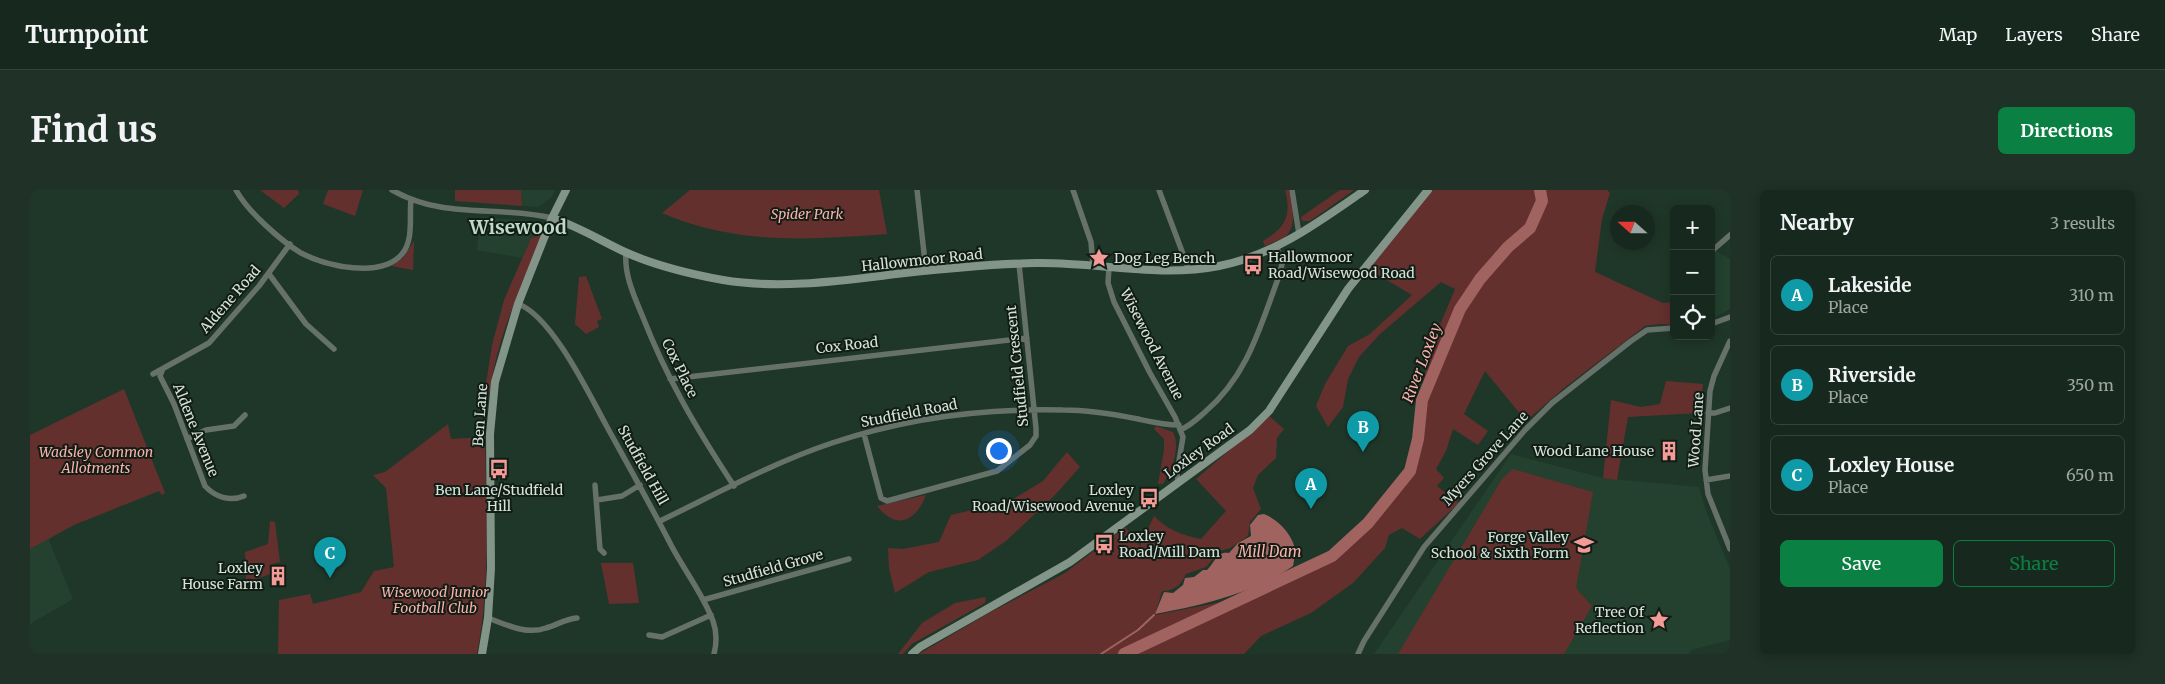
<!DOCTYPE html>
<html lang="en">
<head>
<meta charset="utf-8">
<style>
  :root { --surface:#17291e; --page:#203127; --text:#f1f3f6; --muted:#9ea6a4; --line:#36453c; --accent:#0b8043 }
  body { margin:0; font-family:Merriweather,serif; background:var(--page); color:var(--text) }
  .controls { position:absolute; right:15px; top:15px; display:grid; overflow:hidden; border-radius:8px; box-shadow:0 2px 12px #0003 }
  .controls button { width:45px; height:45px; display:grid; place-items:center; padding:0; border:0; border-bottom:1px solid var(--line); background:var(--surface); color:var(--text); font:25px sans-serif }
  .compass { position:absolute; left:1580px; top:15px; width:45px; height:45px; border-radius:50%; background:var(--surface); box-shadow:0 2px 12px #0003; rotate:291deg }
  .you { position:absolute; left:968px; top:260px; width:18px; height:18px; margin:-12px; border:4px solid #fff; border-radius:50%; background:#1a73e8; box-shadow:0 0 0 8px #1a73e833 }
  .badge { display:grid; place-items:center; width:32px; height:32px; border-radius:50%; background:var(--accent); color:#fff; font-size:16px; font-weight:700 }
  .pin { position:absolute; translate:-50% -41px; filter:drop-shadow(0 1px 2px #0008) }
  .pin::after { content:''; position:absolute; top:26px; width:18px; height:15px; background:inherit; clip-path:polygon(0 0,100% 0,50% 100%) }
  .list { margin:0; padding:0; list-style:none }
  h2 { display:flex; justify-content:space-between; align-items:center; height:65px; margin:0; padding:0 20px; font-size:21px }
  h2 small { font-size:16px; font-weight:400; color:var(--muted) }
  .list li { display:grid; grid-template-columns:32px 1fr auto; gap:15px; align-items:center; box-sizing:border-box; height:80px; margin:0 10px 10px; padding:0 10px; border:1px solid var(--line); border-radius:8px }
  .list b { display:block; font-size:19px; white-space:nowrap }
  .list p { margin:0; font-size:16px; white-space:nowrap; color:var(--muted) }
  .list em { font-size:16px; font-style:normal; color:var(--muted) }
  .actions { display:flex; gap:10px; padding:15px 20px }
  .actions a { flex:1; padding:11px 0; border:1px solid var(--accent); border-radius:8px; text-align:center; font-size:18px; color:var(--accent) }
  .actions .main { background:var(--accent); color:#fff }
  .icon { flex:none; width:28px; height:28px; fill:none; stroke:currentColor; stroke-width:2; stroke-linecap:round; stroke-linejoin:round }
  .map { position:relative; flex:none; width:1700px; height:464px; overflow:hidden; border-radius:8px }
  header { display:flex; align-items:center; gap:30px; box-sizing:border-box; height:70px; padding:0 25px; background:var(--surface); border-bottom:1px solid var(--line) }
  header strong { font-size:24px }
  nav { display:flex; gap:28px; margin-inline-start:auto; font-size:18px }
  .intro { display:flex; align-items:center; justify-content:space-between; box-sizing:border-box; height:120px; padding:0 30px }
  h1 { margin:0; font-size:35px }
  .button { padding:12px 22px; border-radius:8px; background:var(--accent); color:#fff; font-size:18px; font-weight:700 }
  main { display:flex; gap:30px; padding:0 30px }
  aside { flex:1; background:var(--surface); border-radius:8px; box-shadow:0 2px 12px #0003 }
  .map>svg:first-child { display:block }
</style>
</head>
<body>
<header>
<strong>Turnpoint</strong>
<nav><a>Map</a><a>Layers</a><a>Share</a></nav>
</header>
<div class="intro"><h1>Find us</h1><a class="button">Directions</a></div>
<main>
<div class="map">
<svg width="1700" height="464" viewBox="0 0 1700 464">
  <rect width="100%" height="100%" fill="#1f3728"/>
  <path fill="#23412e" d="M491,0H525L522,7L508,17L492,16Z
    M450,27L502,31L510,35L512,45L501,48L492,68L447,60Z
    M1681,58L1700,69V119L1681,129Z
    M1481,264L1573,288L1669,297L1676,321L1700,379V450L1661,460L1659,464H1344Z
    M18,348L43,409L0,434V359Z"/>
  <path fill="#63302e" d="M230,0H268L269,4L254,18Z
    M298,0H333L325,26L293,14Z
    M425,0H491L492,16L425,11Z
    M660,0H849L857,44C777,50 707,55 632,23Z
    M1255,0H1259C1261,13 1268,35 1256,46C1251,50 1241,53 1235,56L1233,51C1255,38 1262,26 1255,0Z
    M1310,0H1324L1280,31H1272L1271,27Z
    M1402,0H1577L1580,3L1572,29L1565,82L1633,113L1644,112V135L1630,134L1615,136L1534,198L1496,231L1455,181L1434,224L1458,241L1448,255L1423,239L1416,261L1406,279L1414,288L1407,296L1429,313L1390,349L1372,338L1359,345L1355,358L1323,393L1281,423L1231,446L1214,464H889L957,424L1035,383L1095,337L1110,356L1124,326C1138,340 1152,345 1171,349L1196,321L1166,289L1239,226L1254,239L1247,248L1246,268L1228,285L1223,298L1231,319L1220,332L1218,346L1200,358L1190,361L1176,377L1156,384C1151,395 1144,401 1132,401L1125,425L1202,410L1258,385L1279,371L1299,366L1341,331L1359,311L1388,253L1392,229L1391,207L1399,161L1425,99L1411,92L1350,144L1329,167L1318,189L1313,217L1298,237L1286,216L1295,194L1318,156L1340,144L1382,105L1338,79Z
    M512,45C492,95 466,148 460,203L455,200L462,155L474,110L501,48Z
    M384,51L383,80L361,76L373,68Z
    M556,86L572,129L567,131L569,137L556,144L545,134L549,87Z
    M1636,191L1673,194L1670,223L1598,227L1587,290L1573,288L1581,210L1611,217L1630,214Z
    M94,199L135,303L132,305L129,301L44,335L0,359V245Z
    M418,234L421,249L455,247C456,319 461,393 447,464H248L249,410L280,404L283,414L331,402L344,381L364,377L356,298L343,285L355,282Z
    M1126,236L1143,242C1151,257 1142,281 1133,294H1128L1134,260V249L1124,239Z
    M1037,262L1050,277L1024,306L976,351L948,370L899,382L865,403L859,379L858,358L873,359L909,352L921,325L980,311L1013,291Z
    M1483,279L1563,302L1546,398L1562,416L1534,464H1368L1472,289Z
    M896,305C886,331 867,341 847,316Z
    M240,331L245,332L250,372L242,374L244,383L216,392L215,362L238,354Z
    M571,373H603L609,413L579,414Z
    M956,407L955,413L882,454L873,464H868L892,433L925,413Z"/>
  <path fill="#a06360" d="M1234,324C1247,329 1263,344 1265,360C1265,365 1264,371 1263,376C1222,404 1173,415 1125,424L1134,402L1143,403L1153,395L1155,388L1164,387L1173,380H1177C1185,373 1186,361 1199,363L1208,353L1221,346L1220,335L1228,325Z"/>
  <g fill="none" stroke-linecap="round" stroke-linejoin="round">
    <path stroke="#a06360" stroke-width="2" d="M1265,379L1267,383
      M1071,464L1108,440L1124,425"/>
    <path stroke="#a06360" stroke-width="12" d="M1094,464L1302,366L1338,333L1380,281L1388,249L1392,210L1430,119L1450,89L1478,57L1500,38L1512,11L1510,0"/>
    <path stroke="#667169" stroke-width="5.5" d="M206,0C217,21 251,51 271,63C296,76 351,89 372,64C384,50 379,27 381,9
      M362,0C414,30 468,15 522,28
      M887,0L896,81
      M1043,0L1061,52L1063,76
      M1129,0L1159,80
      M1262,0L1269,44
      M1683,60L1700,45
      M596,63C594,84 604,106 612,125C637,189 666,238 704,296
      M1079,77L1078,93L1084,112L1120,183L1145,227L1153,247L1147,283L1148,291
      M239,84L276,134L304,159
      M488,114C522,126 559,204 576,235C598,275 620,314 641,355C654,380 673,404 683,431C687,442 687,452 684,464
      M1681,134L1700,127
      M1700,151L1684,186L1680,201L1675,280L1678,304L1700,359
      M132,181L130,186L144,214L175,296C185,307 200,312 214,306
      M123,184L179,153L229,96L260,54
      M640,189L997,148
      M1678,223H1685L1700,218
      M1150,240C1160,236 1167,229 1175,222C1218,185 1230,137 1249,86L1252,74L1247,58
      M834,244L851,308L857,311L967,281L1000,255L1006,246V238L989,74
      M157,249L176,240L204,236L215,225
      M1676,290L1700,286
      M565,295L570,359L574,363
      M567,310L592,306L610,295
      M630,331C686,304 742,273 802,253C876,228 955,218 1033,220C1058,220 1083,224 1108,229C1122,232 1135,235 1149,235
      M673,410L819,369
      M458,428C477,435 496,445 516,438C527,435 535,429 547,428
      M619,445L632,447L681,425
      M1328,464L1334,451L1394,357L1495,240L1522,213L1601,151L1617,140L1644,138"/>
    <path stroke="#839588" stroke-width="8" d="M522,28C548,36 571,51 595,62C626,76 660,84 693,90C753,100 815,90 875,83C919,78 963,74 1007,73C1068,72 1128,88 1189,76C1245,65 1289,32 1335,0
      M452,464L458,428L461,378L460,244L465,192L488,114L522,28L536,0
      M882,464L890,457L1040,372L1220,240L1239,221L1318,99L1398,0"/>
  </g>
  <defs>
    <symbol id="sight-bare" viewBox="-9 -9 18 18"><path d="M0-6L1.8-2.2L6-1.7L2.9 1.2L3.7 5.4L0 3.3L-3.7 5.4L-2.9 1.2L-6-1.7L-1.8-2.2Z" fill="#f59b97" stroke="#111c15" stroke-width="2.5" paint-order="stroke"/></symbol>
    <symbol id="bus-bare" viewBox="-9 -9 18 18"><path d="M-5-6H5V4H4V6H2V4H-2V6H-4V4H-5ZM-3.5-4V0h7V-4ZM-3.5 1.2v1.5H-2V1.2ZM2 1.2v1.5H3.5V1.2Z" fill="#f59b97" stroke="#111c15" stroke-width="2.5" paint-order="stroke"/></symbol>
    <symbol id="building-bare" viewBox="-9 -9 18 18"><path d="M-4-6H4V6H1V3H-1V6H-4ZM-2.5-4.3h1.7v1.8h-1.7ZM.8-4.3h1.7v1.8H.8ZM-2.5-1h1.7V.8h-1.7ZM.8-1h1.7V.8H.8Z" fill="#f59b97" stroke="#111c15" stroke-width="2.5" paint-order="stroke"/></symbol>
    <symbol id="school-bare" viewBox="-9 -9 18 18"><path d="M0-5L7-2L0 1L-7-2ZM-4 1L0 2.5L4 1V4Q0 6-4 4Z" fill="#f59b97" stroke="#111c15" stroke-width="2.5" paint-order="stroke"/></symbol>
  </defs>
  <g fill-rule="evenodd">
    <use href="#sight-bare" x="1055" y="54" width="28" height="28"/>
    <use href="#bus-bare" x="1209" y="61" width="28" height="28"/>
    <use href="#building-bare" x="1625" y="247" width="28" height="28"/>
    <use href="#bus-bare" x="455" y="265" width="28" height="28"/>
    <use href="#bus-bare" x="1105" y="294" width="28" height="28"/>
    <use href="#bus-bare" x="1060" y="340" width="28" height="28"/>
    <use href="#school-bare" x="1540" y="341" width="28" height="28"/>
    <use href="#building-bare" x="234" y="372" width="28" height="28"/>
    <use href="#sight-bare" x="1615" y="416" width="28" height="28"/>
  </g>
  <g text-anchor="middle" stroke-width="4" stroke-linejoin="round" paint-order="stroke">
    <g font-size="14" font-style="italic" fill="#fab0ab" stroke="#111c15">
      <text x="777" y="29">Spider Park</text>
      <text x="66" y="267">Wadsley Common<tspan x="66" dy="16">Allotments</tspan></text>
      <text x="405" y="407">Wisewood Junior<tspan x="405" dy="16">Football Club</tspan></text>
    </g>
    <g font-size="14" fill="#d5e3d9" stroke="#111c15" text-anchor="end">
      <text x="1238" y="72" text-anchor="start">Hallowmoor<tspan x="1238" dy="16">Road/Wisewood Road</tspan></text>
      <text x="1084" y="73" text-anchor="start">Dog Leg Bench</text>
      <text x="1624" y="266">Wood Lane House</text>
      <text x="469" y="305" text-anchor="middle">Ben Lane/Studfield<tspan x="469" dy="16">Hill</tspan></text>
      <text x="1104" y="305">Loxley<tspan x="1104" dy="16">Road/Wisewood Avenue</tspan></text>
      <text x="1089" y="351" text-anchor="start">Loxley<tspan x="1089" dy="16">Road/Mill Dam</tspan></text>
      <text x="1539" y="352">Forge Valley<tspan x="1539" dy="16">School &amp; Sixth Form</tspan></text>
      <text x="233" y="383">Loxley<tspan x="233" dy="16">House Farm</tspan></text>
      <text x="1614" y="427">Tree Of<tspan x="1614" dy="16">Reflection</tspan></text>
    </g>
    <g font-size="14" fill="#d5e3d9" stroke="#111c15">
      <text transform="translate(892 70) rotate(-6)" y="5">Hallowmoor Road</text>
      <text transform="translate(200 109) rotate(-49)" y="5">Aldene Road</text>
      <text transform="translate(1122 154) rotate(63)" y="5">Wisewood Avenue</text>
      <text transform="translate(817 155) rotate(-6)" y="5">Cox Road</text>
      <text transform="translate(987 176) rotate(-96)" y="5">Studfield Crescent</text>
      <text transform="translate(650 178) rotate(64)" y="5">Cox Place</text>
      <text transform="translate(879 223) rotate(-11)" y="5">Studfield Road</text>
      <text transform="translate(450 225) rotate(-86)" y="5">Ben Lane</text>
      <text transform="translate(166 240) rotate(68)" y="5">Aldene Avenue</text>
      <text transform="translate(1666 240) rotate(-86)" y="5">Wood Lane</text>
      <text transform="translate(1169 261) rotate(-36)" y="5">Loxley Road</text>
      <text transform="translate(1455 268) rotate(-48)" y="5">Myers Grove Lane</text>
      <text transform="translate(613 275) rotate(61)" y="5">Studfield Hill</text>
      <text transform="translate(743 378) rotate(-16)" y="5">Studfield Grove</text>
    </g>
    <g font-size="15" font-style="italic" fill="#fcb2ad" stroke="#111c15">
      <text transform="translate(1392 173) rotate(-69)" y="5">River Loxley</text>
      <text x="1240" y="367">Mill Dam</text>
    </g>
    <g font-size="19" font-weight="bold" fill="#bedac7" stroke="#111c15">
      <text x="488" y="44">Wisewood</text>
    </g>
  </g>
</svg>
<div class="controls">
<button>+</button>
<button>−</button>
<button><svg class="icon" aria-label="locate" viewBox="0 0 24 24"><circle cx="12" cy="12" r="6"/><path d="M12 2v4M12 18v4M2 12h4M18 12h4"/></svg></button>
</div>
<svg class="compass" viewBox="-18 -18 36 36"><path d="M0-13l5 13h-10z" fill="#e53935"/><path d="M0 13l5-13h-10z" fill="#9ea6a4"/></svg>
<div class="you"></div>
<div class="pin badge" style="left:1281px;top:319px;background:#0f9aa8">A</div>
<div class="pin badge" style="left:1333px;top:262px;background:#0f9aa8">B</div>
<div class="pin badge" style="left:300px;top:388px;background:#0f9aa8">C</div>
</div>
<aside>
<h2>Nearby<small>3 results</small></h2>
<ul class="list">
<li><span class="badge" style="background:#0f9aa8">A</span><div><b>Lakeside</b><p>Place</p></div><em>310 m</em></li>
<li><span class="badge" style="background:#0f9aa8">B</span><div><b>Riverside</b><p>Place</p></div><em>350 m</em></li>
<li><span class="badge" style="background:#0f9aa8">C</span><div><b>Loxley House</b><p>Place</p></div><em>650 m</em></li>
</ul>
<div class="actions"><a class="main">Save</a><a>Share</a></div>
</aside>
</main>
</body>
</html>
